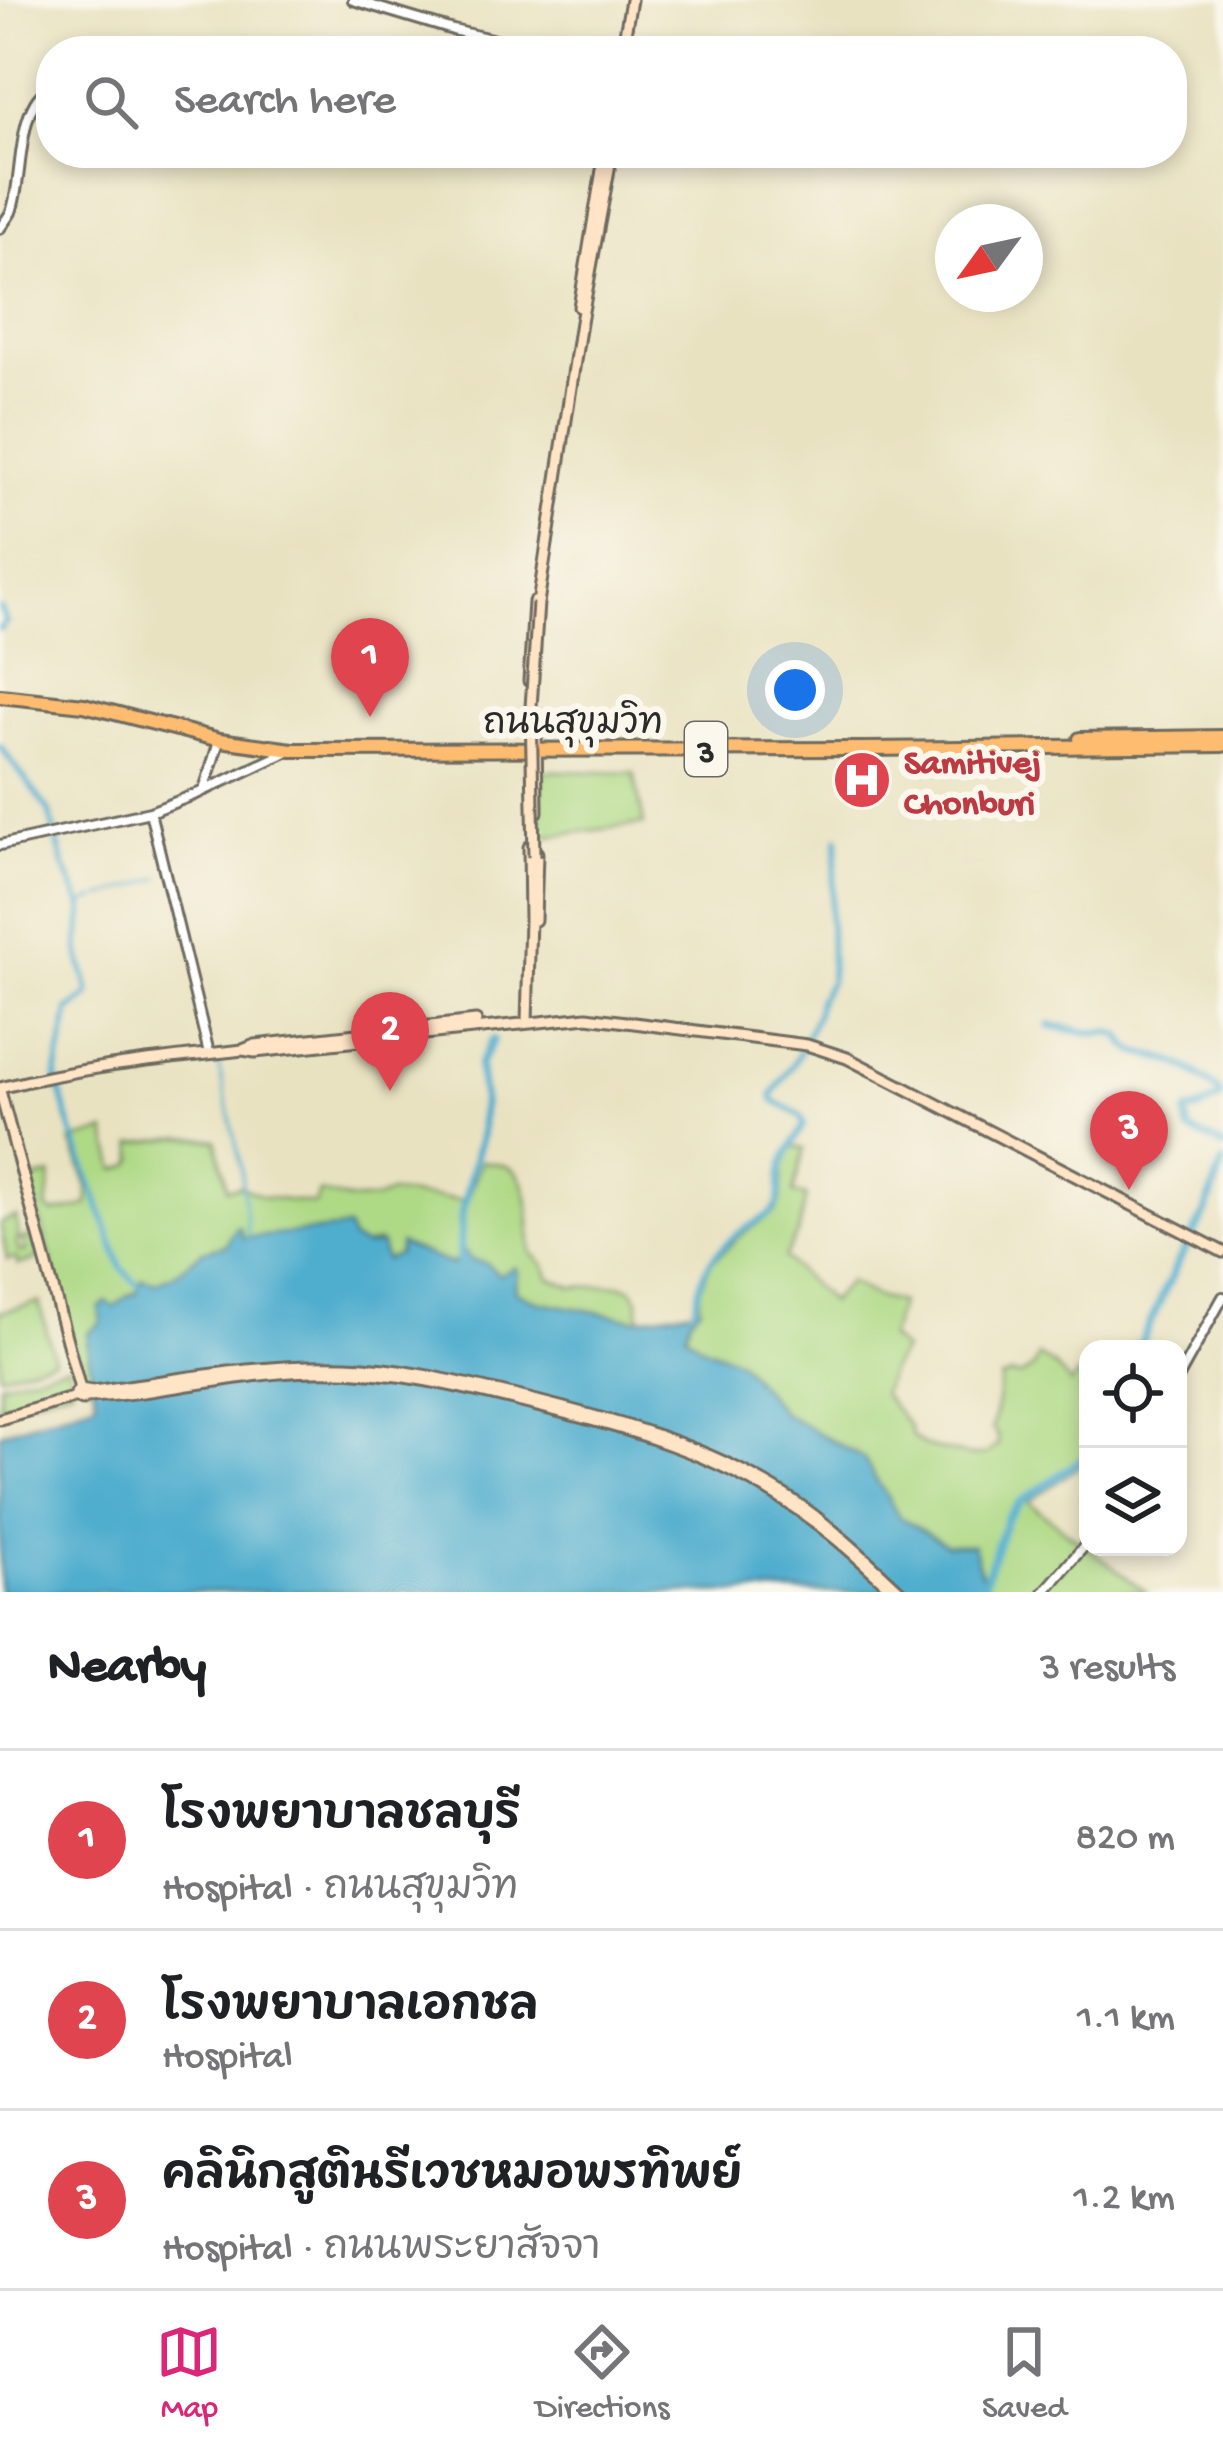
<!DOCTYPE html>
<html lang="en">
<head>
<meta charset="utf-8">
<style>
  :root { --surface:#fff; --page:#f2f2f2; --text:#202124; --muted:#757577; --line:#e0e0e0; --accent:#db2777 }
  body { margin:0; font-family:"Gochi Hand","Playpen Sans Thai",sans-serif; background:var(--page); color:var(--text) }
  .controls { position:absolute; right:36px; bottom:36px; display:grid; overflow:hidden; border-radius:24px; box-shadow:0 6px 18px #0003 }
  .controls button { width:108px; height:108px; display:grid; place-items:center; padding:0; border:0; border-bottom:3px solid var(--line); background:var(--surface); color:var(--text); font:60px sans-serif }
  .compass { position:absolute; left:935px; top:204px; width:108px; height:108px; border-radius:50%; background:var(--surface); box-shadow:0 6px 18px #0003; rotate:237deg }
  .you { position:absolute; left:795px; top:690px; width:42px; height:42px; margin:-30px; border:9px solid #fff; border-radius:50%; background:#1a73e8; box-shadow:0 0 0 18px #1a73e833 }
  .badge { display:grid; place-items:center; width:78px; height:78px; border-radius:50%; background:var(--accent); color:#fff; font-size:39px; font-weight:700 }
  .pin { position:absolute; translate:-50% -99px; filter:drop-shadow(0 3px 6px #0008) }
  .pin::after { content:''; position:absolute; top:63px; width:42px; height:36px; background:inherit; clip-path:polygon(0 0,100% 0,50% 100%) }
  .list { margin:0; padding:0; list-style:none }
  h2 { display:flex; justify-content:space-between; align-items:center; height:156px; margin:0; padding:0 48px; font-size:51px }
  h2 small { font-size:39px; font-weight:400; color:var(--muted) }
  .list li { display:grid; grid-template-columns:78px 1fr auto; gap:36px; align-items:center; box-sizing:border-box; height:180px; padding:0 48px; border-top:3px solid var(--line) }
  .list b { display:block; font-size:45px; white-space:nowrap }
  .list p { margin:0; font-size:39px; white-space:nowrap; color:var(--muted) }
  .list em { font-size:39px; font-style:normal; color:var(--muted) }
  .icon { flex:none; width:66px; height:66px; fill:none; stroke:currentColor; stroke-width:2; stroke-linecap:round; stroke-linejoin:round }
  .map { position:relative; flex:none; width:1223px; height:1592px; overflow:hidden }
  .search { position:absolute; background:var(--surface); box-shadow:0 6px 18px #0003; left:36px; right:36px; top:36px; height:132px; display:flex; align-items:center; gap:30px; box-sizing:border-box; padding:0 42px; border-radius:48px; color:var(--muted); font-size:45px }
  .sheet { height:696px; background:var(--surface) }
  nav { display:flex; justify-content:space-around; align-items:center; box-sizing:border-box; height:168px; border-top:3px solid var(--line); background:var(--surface); font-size:33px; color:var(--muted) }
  nav a { display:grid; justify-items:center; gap:6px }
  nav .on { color:var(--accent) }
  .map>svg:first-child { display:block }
</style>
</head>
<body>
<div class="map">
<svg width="1223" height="1592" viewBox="0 0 1223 1592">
  <rect width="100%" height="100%" fill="#fbf7ec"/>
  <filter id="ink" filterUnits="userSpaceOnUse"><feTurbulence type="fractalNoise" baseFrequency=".00833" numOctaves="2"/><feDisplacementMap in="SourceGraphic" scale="24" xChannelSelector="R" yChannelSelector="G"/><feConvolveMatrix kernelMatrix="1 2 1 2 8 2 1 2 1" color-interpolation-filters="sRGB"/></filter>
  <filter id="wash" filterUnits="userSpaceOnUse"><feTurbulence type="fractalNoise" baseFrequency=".004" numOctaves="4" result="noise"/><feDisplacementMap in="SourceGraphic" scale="48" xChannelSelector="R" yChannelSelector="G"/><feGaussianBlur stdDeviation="2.7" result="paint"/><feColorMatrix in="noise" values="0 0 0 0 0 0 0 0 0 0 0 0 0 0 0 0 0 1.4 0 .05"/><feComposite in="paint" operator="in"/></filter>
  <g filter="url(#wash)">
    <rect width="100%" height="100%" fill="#e9e2c1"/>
    <path fill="#aed985" stroke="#6c8258" stroke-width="3" d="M555,771L634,773L644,824L540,837L541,772Z
      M106,1131L116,1170L130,1166L135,1160L133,1144L181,1137L216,1140L227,1189L240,1186L263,1197L315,1204L319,1192C342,1199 367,1206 390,1193L467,1201L482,1161C490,1163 503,1164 511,1168C532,1180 530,1231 531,1252L545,1266L550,1278L572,1287L623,1285L633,1290L638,1300L640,1318L634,1319L536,1301L514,1290L517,1273L499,1275C473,1252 470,1268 446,1262C431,1258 415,1250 400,1245L398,1254L384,1261L377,1242L365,1246L352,1240L226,1245L203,1251L175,1274L127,1296L99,1327L88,1333L87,1346L94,1387L83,1382L30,1180L51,1175L47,1208L52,1213L79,1208L88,1204V1187L71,1141Z
      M792,1146L804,1149L793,1193L806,1196L798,1232L784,1258L830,1302L848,1282L876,1297L900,1303L889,1338L903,1350L892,1367L882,1393L909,1426L912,1436L925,1446L969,1456L985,1455L998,1445V1436L992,1429L1001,1379L1011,1375L1021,1376L1033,1368L1038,1356L1053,1365L1071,1384L1078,1375L1088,1383V1460L1028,1502L1146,1592H1019L992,1589L983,1584L947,1546L900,1518L863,1458L783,1413L738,1360L704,1347L686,1334L690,1317L699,1308L700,1288L711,1263L740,1236L776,1211L781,1201L783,1169Z
      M16,1217L19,1240L16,1241L19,1252L26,1251L22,1239L32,1236L39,1259L18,1265L16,1258L7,1260L0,1223Z
      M39,1302L54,1359L0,1375V1312Z
      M68,1365L73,1385L70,1388L0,1407V1383Z"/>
    <path fill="#50adce" stroke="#3e6c7c" stroke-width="3" d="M236,1227H239L243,1238L347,1228L352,1240L365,1246L381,1244L385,1260L398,1254L400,1244L453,1265L463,1250L471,1260L486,1263L499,1275L515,1267L517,1273L515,1290L536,1301L634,1319L699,1308L690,1317L686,1334L704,1347L738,1360L783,1413L863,1458L900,1518L947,1545H973L984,1584L992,1589L1019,1592H0V1433L93,1403L96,1400L87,1346L88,1333L101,1323L99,1308L106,1302L115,1307L127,1296L137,1293L142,1279L157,1283L175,1274L203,1251L226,1245Z"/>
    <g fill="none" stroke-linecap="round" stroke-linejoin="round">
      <path stroke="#50adce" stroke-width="3" d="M102,897L160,878
        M81,904L96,899
        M217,1059L240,1161L248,1237"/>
      <path stroke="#50adce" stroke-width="6" d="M0,608L6,622L0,629
        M0,746L49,811L64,866L83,908C84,922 77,937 79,952C81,967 88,979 89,995L69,1010L56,1077L72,1131L121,1267L138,1285
        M693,1309C698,1300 697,1293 700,1283C706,1261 723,1245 740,1232C752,1223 772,1217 778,1203C781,1195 779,1184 780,1175C783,1155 795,1142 804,1124L800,1115L774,1101L772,1096L798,1056L816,1015L819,999L831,980L830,917L838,838"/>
      <path stroke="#50adce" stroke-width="8" d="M1050,1025L1089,1033L1109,1032L1121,1036C1132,1059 1149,1052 1170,1061C1188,1067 1205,1079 1219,1092V1098L1200,1109L1188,1111L1186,1115L1189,1130C1201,1138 1213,1138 1223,1147
        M459,1266L462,1211L481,1136L483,1097L479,1065L493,1040
        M1128,1349L1141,1343L1175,1268L1205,1213L1223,1163
        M1088,1372L1083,1377L1088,1392
        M983,1584L1007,1518L1019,1503L1088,1455"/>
    </g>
  </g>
  <g filter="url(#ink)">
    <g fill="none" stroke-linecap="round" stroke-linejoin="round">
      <defs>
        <path id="tertiary" d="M353,0L453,30L541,51
          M0,228C3,224 9,216 11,212C24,179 15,105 51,87
          M204,790L219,741
          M150,812L209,1053
          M0,845L150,812L199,793L291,750
          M1178,1378L1223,1297
          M1044,1592L1088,1542"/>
        <path id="secondary" d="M622,51L631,0
          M579,307L602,170
          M538,603L581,322L612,153
          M529,681L534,602
          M536,727L537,812
          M529,847L530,920
          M535,920L537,853
          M527,1022L530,919
          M243,1050L255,1045L476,1021
          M0,1088C80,1067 161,1059 243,1050L255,1052L587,1017L807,1045L847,1058L1223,1252
          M0,1091L80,1389
          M0,1419L76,1397
          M895,1592C855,1554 815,1518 767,1490C696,1447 617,1426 537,1406C462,1387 390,1369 313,1371C236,1373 162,1394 86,1397L82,1400L77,1398L76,1393L80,1389L92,1391C176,1380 261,1363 346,1366C405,1368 461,1383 517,1396C618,1421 718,1447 804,1508C839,1533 870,1563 901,1592"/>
        <path id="primary" d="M0,696L84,705L220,740L292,750L866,749L1223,745
          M1080,739L1223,737"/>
      </defs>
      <use href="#tertiary" stroke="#6e6b60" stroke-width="14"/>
      <use href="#secondary" stroke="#6e6b60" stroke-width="15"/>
      <use href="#primary" stroke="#6e6b60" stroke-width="18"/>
      <use href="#tertiary" stroke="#fff" stroke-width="8"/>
      <use href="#secondary" stroke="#ffe4c6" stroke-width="9"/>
      <use href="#primary" stroke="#febc70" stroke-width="12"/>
      <defs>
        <path id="secondary-bridge" d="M534,857L531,707L538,603"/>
      </defs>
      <use href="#secondary-bridge" stroke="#6e6b60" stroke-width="15" stroke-linecap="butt"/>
      <use href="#secondary-bridge" stroke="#ffe4c6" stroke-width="9"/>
    </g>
  </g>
  <defs>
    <symbol id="hospital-disc" viewBox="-11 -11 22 22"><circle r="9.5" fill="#e0444e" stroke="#fbf7ec"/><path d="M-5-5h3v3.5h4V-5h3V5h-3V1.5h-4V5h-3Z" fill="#fff"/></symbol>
  </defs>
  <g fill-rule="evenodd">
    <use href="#hospital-disc" x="829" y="747" width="66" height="66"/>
  </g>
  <g text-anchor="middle" stroke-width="12" stroke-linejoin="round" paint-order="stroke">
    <rect fill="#fbf7ec" stroke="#696865" stroke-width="3" x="685" y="722" width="42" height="54" rx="9"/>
    <g font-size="33" font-weight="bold" fill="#2b2b2b">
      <text x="706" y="761">3</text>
    </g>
    <g font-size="36" fill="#2b2b2b" stroke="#fbf7ec">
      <text x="573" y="733">ถนนสุขุมวิท</text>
    </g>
    <g font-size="36" font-weight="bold" fill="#be3a42" stroke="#fbf7ec" text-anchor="start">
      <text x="904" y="772">Samitivej<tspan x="904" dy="41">Chonburi</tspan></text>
    </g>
  </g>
</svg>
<div class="controls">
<button><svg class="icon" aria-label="locate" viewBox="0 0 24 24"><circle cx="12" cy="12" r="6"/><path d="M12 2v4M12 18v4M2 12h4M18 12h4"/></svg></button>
<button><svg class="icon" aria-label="layers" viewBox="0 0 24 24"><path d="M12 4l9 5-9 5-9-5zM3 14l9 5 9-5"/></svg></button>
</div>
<svg class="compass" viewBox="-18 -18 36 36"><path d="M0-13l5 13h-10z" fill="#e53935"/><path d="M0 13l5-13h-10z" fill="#757577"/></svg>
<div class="you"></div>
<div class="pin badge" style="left:370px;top:717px;background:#e0444e">1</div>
<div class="pin badge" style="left:390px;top:1091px;background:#e0444e">2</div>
<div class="pin badge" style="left:1129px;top:1190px;background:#e0444e">3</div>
<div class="search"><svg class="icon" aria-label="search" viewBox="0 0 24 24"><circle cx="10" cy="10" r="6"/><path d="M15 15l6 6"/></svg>Search here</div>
</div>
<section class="sheet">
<h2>Nearby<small>3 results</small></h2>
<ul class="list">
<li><span class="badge" style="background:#e0444e">1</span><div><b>โรงพยาบาลชลบุรี</b><p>Hospital · ถนนสุขุมวิท</p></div><em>820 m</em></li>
<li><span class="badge" style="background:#e0444e">2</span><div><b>โรงพยาบาลเอกชล</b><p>Hospital</p></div><em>1.1 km</em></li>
<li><span class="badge" style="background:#e0444e">3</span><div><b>คลินิกสูตินรีเวชหมอพรทิพย์</b><p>Hospital · ถนนพระยาสัจจา</p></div><em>1.2 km</em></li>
</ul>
</section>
<nav>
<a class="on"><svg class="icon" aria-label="map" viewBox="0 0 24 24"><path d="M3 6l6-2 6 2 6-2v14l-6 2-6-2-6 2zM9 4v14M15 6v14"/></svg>Map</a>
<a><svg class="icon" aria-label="directions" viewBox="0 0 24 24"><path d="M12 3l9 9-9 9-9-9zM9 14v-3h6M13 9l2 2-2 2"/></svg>Directions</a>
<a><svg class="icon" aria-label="saved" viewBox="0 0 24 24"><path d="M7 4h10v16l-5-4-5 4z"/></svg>Saved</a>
</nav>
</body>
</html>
